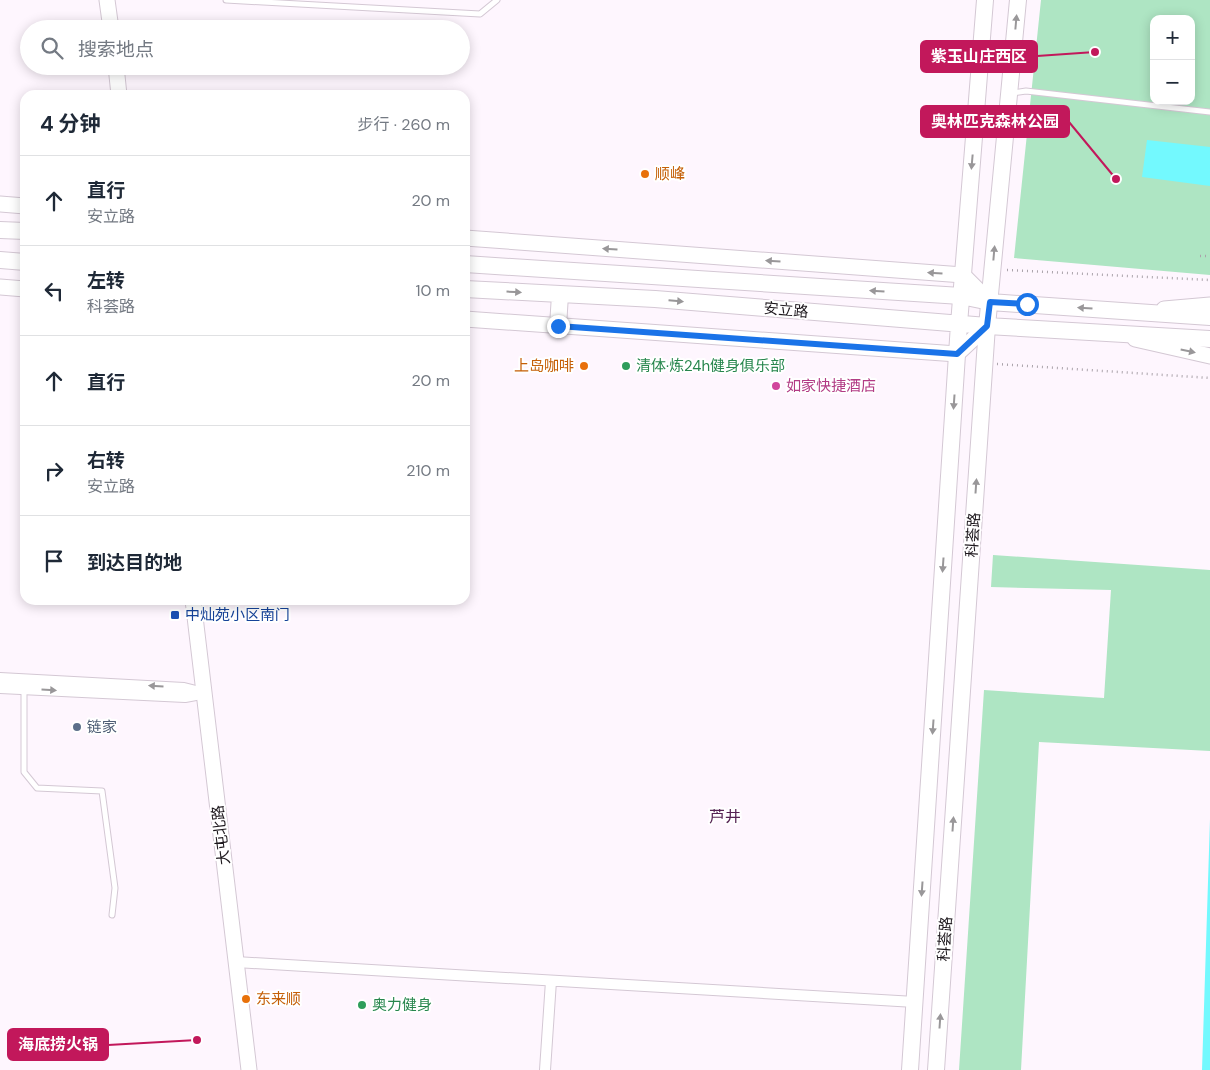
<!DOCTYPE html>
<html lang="zh">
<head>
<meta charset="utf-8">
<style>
  :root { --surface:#fff; --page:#f2f2f3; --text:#1f2937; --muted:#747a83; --line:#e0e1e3 }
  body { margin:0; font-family:"DM Sans","Noto Sans SC",sans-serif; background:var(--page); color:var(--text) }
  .controls { position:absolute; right:15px; top:15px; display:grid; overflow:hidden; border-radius:10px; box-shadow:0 2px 12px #0003 }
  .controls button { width:45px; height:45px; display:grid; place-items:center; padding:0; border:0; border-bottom:1px solid var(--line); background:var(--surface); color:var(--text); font:25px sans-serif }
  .stop { position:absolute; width:15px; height:15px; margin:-11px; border:4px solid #1a73e8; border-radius:50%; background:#fff }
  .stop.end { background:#1a73e8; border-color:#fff; box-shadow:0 1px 5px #0008 }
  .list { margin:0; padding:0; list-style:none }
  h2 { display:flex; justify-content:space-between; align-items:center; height:65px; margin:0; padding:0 20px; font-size:21px }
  h2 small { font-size:16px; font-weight:400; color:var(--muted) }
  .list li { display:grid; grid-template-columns:32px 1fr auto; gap:15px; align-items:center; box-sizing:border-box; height:90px; padding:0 20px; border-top:1px solid var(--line) }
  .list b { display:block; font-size:19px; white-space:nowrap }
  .list p { margin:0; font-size:16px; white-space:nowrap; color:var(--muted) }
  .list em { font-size:16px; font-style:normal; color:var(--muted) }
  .icon { flex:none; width:28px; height:28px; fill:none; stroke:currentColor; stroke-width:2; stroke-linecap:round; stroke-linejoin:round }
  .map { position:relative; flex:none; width:1210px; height:1070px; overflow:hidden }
  .search { position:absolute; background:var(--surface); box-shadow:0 2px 12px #0003; left:20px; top:20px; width:450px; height:55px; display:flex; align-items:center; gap:12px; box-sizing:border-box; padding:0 18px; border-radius:28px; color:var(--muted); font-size:19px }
  .panel { position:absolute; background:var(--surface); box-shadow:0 2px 12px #0003; left:20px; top:90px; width:450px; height:515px; border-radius:15px }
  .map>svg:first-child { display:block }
</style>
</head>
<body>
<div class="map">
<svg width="1210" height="1070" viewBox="0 0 1210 1070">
  <rect width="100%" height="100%" fill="#fef6fe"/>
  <path fill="#aee5c3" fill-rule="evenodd" d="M1041,0H1210V275L1014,258ZM1154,19H1191V101H1154Z
    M993,555L1210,570V751L1039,742L1021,1070H959L984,690L1104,698L1111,590L991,587Z"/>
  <path fill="#73f9fe" d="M1147,140L1210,147V186L1142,177Z
    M1210,819V1070H1202Z"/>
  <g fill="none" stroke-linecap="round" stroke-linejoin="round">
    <defs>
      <path id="lane" d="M226,0L480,14L497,0
        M1012,93L1026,91L1210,112
        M24,687V772L37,788L102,791L115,888L112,915"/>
      <path id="street" d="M0,678L184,688L204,693
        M0,688L185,697L201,694
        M236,962L915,1002
        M545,1070L551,981"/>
      <path id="secondary" d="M107,0L111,29
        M116,66L119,95
        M0,204L25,206
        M465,238L963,275L990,302
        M0,287L25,289
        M1164,309L1210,305
        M465,319L957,354L987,326
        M1135,339L1210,356
        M193,600L249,1070"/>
      <path id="primary" d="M0,230L25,231
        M0,260L25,262
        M465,264L961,296L990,302L1210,317
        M465,289L655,299L987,326L1210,339
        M558,326L560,295
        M910,1070L959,324L985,0
        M936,1070L987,326L1018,0"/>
    </defs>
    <use href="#lane" stroke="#d4c8d4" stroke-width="7"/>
    <use href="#street" stroke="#d4c8d4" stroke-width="12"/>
    <use href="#secondary" stroke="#d4c8d4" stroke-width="17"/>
    <use href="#primary" stroke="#d4c8d4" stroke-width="18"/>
    <path stroke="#aaa3aa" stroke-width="2.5" stroke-dasharray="1 4" stroke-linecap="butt" d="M1200,256H1210
      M1007,270L1210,280
      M997,364L1210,378"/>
    <use href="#lane" stroke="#fff" stroke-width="5"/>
    <use href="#street" stroke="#fff" stroke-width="10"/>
    <use href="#secondary" stroke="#fff" stroke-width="15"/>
    <use href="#primary" stroke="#fff" stroke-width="16"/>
  </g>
  <defs><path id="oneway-solid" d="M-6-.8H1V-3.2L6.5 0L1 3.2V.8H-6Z" transform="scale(1.25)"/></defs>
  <g fill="#999799">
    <use href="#oneway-solid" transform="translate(1016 22) rotate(-85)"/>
    <use href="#oneway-solid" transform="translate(972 162) rotate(95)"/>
    <use href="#oneway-solid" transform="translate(610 249) rotate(-176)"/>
    <use href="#oneway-solid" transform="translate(994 253) rotate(-85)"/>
    <use href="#oneway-solid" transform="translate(773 261) rotate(-176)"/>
    <use href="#oneway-solid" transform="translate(935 273) rotate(-176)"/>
    <use href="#oneway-solid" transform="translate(877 291) rotate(-176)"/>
    <use href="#oneway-solid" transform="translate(514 292) rotate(3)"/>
    <use href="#oneway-solid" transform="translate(676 301) rotate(5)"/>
    <use href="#oneway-solid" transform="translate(1085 308) rotate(-176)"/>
    <use href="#oneway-solid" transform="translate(1188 351) rotate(12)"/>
    <use href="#oneway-solid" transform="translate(954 402) rotate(94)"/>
    <use href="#oneway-solid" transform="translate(976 486) rotate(-86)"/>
    <use href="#oneway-solid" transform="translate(943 565) rotate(94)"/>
    <use href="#oneway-solid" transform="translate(156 686) rotate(-177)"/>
    <use href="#oneway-solid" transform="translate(49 690) rotate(3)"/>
    <use href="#oneway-solid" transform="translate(933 727) rotate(94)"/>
    <use href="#oneway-solid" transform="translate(953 824) rotate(-86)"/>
    <use href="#oneway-solid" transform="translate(922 889) rotate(94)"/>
    <use href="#oneway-solid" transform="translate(940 1021) rotate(-86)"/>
  </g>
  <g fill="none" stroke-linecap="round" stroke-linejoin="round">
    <path stroke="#1a73e8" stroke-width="6" d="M558,326L957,354L987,326L990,302L1027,304"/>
  </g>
  <g fill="#e8710a" stroke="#fff" stroke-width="2">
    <circle cx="645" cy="174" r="5"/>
    <circle cx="584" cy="366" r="5"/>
    <circle cx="246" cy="999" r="5"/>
  </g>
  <g fill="#2e9e5b" stroke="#fff" stroke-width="2">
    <circle cx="626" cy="366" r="5"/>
    <circle cx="362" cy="1005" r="5"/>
  </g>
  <circle fill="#d1479c" stroke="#fff" stroke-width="2" cx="776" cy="386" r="5"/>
  <rect fill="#1a4fb4" stroke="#fff" stroke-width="2" x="170" y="610" width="10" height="10" rx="2.5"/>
  <circle fill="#5c6f8a" stroke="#fff" stroke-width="2" cx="77" cy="727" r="5"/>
  <g text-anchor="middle" stroke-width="4" stroke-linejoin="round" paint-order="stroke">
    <g font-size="15" fill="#c56008" stroke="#fff" text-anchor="start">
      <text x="655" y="179">顺峰</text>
      <text x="574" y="371" text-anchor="end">上岛咖啡</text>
      <text x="256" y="1004">东来顺</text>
    </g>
    <g font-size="15" fill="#1c171c" stroke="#fff">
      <text transform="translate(786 310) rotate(5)" y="5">安立路</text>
      <text transform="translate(973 535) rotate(-86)" y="5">科荟路</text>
      <text transform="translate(221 835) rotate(-97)" y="5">大屯北路</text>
      <text transform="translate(945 939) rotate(-86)" y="5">科荟路</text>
    </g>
    <g font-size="15" fill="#27864d" stroke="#fff" text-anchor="start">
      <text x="636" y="371">清体·炼24h健身俱乐部</text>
      <text x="372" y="1010">奥力健身</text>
    </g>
    <g font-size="15" fill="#b23c85" stroke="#fff" text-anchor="start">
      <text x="786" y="391">如家快捷酒店</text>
    </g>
    <g font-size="15" fill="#164399" stroke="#fff" text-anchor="start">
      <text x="185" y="620">中灿苑小区南门</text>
    </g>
    <g font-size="15" fill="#4e5e75" stroke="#fff" text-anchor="start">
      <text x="87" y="732">链家</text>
    </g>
    <g font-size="16" fill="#552353" stroke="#fff">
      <text x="725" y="822">芦井</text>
    </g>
  </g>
  <path fill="none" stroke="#c2185b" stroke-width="2" d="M1095 52L1037 56M1116 179L1069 122M197 1040L108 1045"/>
  <g fill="#c2185b" stroke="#fff" stroke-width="2">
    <circle cx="1095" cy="52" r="5"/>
    <circle cx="1116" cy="179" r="5"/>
    <circle cx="197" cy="1040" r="5"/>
  </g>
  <g fill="#c2185b" stroke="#c2185b" stroke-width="2">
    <rect x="921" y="41" width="116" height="31" rx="5"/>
    <rect x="921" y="106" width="148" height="31" rx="5"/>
    <rect x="8" y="1029" width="100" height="31" rx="5"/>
  </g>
  <g font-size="16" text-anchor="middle" font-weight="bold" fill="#fff">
    <text x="979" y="62">紫玉山庄西区</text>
    <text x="995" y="127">奥林匹克森林公园</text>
    <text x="58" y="1050">海底捞火锅</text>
  </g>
</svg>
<div class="controls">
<button>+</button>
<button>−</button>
</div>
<div class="stop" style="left:1027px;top:304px"></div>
<div class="stop end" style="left:558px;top:326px"></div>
<div class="search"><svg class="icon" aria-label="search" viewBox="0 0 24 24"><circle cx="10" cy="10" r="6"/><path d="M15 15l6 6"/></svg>搜索地点</div>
<section class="panel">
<h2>4 分钟<small>步行 · 260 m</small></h2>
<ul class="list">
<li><svg class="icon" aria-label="ahead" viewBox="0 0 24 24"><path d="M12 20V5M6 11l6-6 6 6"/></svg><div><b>直行</b><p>安立路</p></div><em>20 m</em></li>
<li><svg class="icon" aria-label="left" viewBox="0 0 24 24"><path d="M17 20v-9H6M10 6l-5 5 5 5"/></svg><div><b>左转</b><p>科荟路</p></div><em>10 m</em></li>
<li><svg class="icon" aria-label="ahead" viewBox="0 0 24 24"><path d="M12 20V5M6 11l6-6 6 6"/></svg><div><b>直行</b></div><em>20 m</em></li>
<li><svg class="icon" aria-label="right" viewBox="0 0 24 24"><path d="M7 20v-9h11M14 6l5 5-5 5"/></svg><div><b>右转</b><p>安立路</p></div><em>210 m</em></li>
<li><svg class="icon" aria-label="arrive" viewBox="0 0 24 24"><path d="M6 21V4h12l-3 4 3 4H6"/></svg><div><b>到达目的地</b></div></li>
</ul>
</section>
</div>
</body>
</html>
